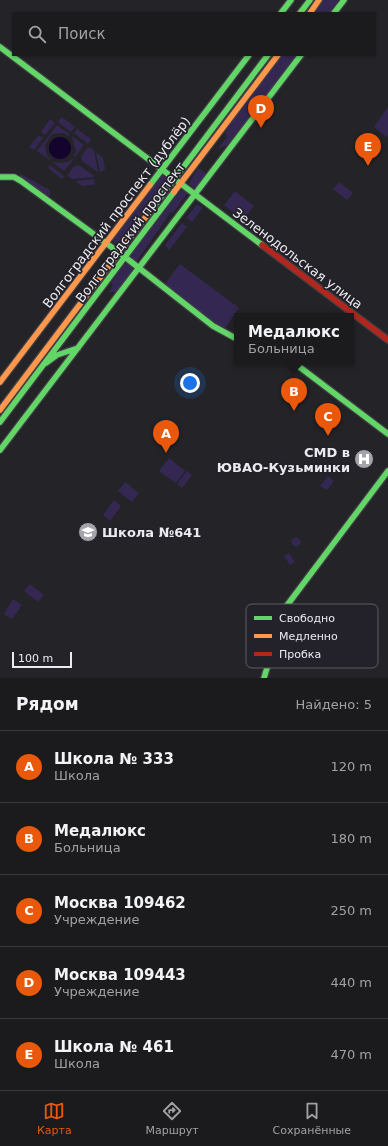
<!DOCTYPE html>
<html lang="ru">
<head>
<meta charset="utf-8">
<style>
  :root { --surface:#1b1a1d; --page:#28272a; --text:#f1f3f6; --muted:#a0a1a4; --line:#39383b; --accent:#ea580c }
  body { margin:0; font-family:"DejaVu Sans",sans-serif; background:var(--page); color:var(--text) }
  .scale { position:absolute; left:12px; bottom:10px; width:60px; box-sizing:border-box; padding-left:4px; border:2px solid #ebeaf0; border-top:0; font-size:11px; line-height:14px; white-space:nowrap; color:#ebeaf0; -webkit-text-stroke:3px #232129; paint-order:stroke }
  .you { position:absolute; left:190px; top:383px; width:14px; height:14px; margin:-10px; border:3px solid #fff; border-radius:50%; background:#1a73e8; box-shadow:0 0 0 6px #1a73e833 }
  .badge { display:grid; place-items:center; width:26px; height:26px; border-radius:50%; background:var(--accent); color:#fff; font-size:13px; font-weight:700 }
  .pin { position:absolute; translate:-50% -33px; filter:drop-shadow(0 1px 2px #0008) }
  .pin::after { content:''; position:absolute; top:21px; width:14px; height:12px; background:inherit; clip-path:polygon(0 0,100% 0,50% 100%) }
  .popup { position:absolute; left:234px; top:313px; width:120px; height:52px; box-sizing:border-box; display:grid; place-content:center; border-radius:0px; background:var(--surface); filter:drop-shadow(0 1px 3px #0005); font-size:13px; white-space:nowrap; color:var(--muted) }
  .popup b { font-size:15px; color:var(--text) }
  .popup::after { content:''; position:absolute; left:50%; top:100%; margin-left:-8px; border:8px solid transparent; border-top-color:var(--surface) }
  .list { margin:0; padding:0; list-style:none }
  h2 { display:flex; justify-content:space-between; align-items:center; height:52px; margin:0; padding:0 16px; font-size:17px }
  h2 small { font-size:13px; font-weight:400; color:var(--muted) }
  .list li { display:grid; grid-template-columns:26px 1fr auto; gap:12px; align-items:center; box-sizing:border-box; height:72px; padding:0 16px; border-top:1px solid var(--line) }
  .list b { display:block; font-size:15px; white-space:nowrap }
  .list p { margin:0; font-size:13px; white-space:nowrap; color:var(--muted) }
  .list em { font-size:13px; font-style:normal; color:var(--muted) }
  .icon { flex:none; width:22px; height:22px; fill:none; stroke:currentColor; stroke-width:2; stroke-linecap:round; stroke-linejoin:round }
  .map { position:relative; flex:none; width:388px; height:678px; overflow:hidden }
  .search { position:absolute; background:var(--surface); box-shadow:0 1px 3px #0004; left:12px; right:12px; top:12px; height:44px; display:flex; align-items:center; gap:10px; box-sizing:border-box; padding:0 14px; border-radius:0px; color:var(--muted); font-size:15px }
  .sheet { height:412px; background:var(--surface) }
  nav { display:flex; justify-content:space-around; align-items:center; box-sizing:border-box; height:56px; border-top:1px solid var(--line); background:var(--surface); font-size:11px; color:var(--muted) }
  nav a { display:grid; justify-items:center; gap:2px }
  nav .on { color:var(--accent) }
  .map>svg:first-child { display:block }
</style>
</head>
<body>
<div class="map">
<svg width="388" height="678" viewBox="0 0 388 678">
  <rect width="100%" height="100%" fill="#242327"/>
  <path fill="#342852" d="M323,0H339L329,13H314Z
    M282,55H297L229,145L218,148L227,137L225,134L230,123Z
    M388,107V135L387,137L374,127Z
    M62,117L75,127L71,132L58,122Z
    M50,119L55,123L45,135L41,132Z
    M57,125L70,134L68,136L64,133L52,134L45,145L47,156L51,159L50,160L37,151Z
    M77,129L91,139L88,144L74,133Z
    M39,135L43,138L34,150L29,147Z
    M72,136L84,145L75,157L73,156L76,152Z
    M88,147L94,150L98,172L82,161L81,156Z
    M96,152L103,158L105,169L103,171L100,172Z
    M72,159L73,160L64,171L52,162C58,162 66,165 72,159Z
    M50,165L64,176L62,179L48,168Z
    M79,165L94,176V177L72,179L67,176L74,166Z
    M198,168L207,174L198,185L193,188L189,183Z
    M21,174L50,190V195L46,197L19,177Z
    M160,175L165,176L167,182L120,244L114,243L112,238Z
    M94,179L95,183L93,185L82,186L75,181Z
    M339,182L353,193L347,200L333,189Z
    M181,190L186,191L187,194L173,213L171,212L137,261L132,260L131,255Z
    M235,191L254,206L243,220L224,205Z
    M197,204L202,207V209L192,222L186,218Z
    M182,223L187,227L169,250L165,245Z
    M127,263L132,266L133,271L118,292H109L113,285L111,283L124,264Z
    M180,264L239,308L225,328H222L164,285Z
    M169,458L185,471L176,483L159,471Z
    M187,471L192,475L182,488L177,484Z
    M328,476L334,481L327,490L320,486Z
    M125,482L139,493L132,502L118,491Z
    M114,500L121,506L110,521L103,515Z
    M291.5 542a4.5 4.5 0 1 1 9 0a4.5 4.5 0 1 1-9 0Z
    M289,553L295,562L290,565L284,556Z
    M30,584L44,595L38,602L24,591Z
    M13,599L22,605L12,619L4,614Z"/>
  <path fill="#13032d" d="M49 148a11 11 0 1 1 22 0a11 11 0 1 1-22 0Z"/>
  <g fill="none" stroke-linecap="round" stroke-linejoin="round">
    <defs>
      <path id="fast" d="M281,13L291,0
        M300,13L310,0
        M334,13L344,0
        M0,47L262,245
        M0,177H14L21,181L125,257L213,326L237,339
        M150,185L249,55
        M148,214L268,55
        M293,362L388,434
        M46,363L57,355L78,348
        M0,422L174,192
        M0,450L301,55
        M264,678L285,608L388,471"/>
      <path id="slow" d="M310,13L319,0
        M174,192L278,55
        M0,382L150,185
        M0,410L148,214"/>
      <path id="jam" d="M262,245L388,340"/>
    </defs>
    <use href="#fast" stroke="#414145" stroke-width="8"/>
    <use href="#slow" stroke="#414145" stroke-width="8"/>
    <use href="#jam" stroke="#414145" stroke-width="8"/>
    <use href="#fast" stroke="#63d668" stroke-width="5.5"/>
    <use href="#slow" stroke="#ff974d" stroke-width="5.5"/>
    <use href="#jam" stroke="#b3261e" stroke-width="5.5"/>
  </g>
  <defs>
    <symbol id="hospital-disc" viewBox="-11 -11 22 22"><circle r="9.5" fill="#a5a4aa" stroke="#232129"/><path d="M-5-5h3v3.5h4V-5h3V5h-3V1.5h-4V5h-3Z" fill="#fff"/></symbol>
    <symbol id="school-disc" viewBox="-11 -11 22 22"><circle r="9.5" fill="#a5a4aa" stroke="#232129"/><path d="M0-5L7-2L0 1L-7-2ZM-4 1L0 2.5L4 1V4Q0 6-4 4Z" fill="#fff"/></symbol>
  </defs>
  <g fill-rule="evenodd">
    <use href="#hospital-disc" x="353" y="448" width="22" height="22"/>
    <use href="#school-disc" x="77" y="521" width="22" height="22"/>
  </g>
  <g text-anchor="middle" stroke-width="3.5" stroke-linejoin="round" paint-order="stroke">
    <g font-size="13" fill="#ebeaf0" stroke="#232129">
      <text transform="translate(116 212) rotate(-53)" y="5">Волгоградский проспект (дублёр)</text>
      <text transform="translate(130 232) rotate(-53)" y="5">Волгоградский проспект</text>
      <text transform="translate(298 258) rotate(37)" y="5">Зеленодольская улица</text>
    </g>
    <g font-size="13" font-weight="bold" fill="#ebeaf0" stroke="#232129" text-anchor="end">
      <text x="350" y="457">CMD в<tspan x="350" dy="15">ЮВАО-Кузьминки</tspan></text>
      <text x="102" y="537" text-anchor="start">Школа №641</text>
    </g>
  </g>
  <rect x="246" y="604" width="132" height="64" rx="6" fill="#232129" stroke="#5f5d65" stroke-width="1"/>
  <rect x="254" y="616" width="18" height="4" fill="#63d668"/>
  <rect x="254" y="634" width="18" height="4" fill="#ff974d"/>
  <rect x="254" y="652" width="18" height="4" fill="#b3261e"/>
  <g font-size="11" fill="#ebeaf0">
    <text x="279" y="622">Свободно</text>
    <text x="279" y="640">Медленно</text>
    <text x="279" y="658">Пробка</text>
  </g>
</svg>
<div class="scale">100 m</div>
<div class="you"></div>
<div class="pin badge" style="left:166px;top:453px">A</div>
<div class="pin badge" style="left:294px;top:411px">B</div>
<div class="popup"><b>Медалюкс</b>Больница</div>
<div class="pin badge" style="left:328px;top:436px">C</div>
<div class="pin badge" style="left:261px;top:128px">D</div>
<div class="pin badge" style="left:368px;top:166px">E</div>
<div class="search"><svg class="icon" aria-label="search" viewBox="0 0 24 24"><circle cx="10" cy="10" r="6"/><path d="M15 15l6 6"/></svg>Поиск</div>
</div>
<section class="sheet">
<h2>Рядом<small>Найдено: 5</small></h2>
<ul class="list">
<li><span class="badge">A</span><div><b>Школа № 333</b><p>Школа</p></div><em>120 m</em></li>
<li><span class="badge">B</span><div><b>Медалюкс</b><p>Больница</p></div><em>180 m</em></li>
<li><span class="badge">C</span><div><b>Москва 109462</b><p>Учреждение</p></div><em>250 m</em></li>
<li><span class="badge">D</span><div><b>Москва 109443</b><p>Учреждение</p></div><em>440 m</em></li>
<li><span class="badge">E</span><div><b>Школа № 461</b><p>Школа</p></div><em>470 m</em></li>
</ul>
</section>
<nav>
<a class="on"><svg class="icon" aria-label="map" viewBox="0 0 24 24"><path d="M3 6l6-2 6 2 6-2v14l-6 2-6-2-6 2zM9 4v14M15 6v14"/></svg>Карта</a>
<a><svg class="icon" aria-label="directions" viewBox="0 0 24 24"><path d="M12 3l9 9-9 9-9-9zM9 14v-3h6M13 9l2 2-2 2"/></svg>Маршрут</a>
<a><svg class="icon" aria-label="saved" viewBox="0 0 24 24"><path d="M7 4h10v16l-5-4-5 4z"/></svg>Сохранённые</a>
</nav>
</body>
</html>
